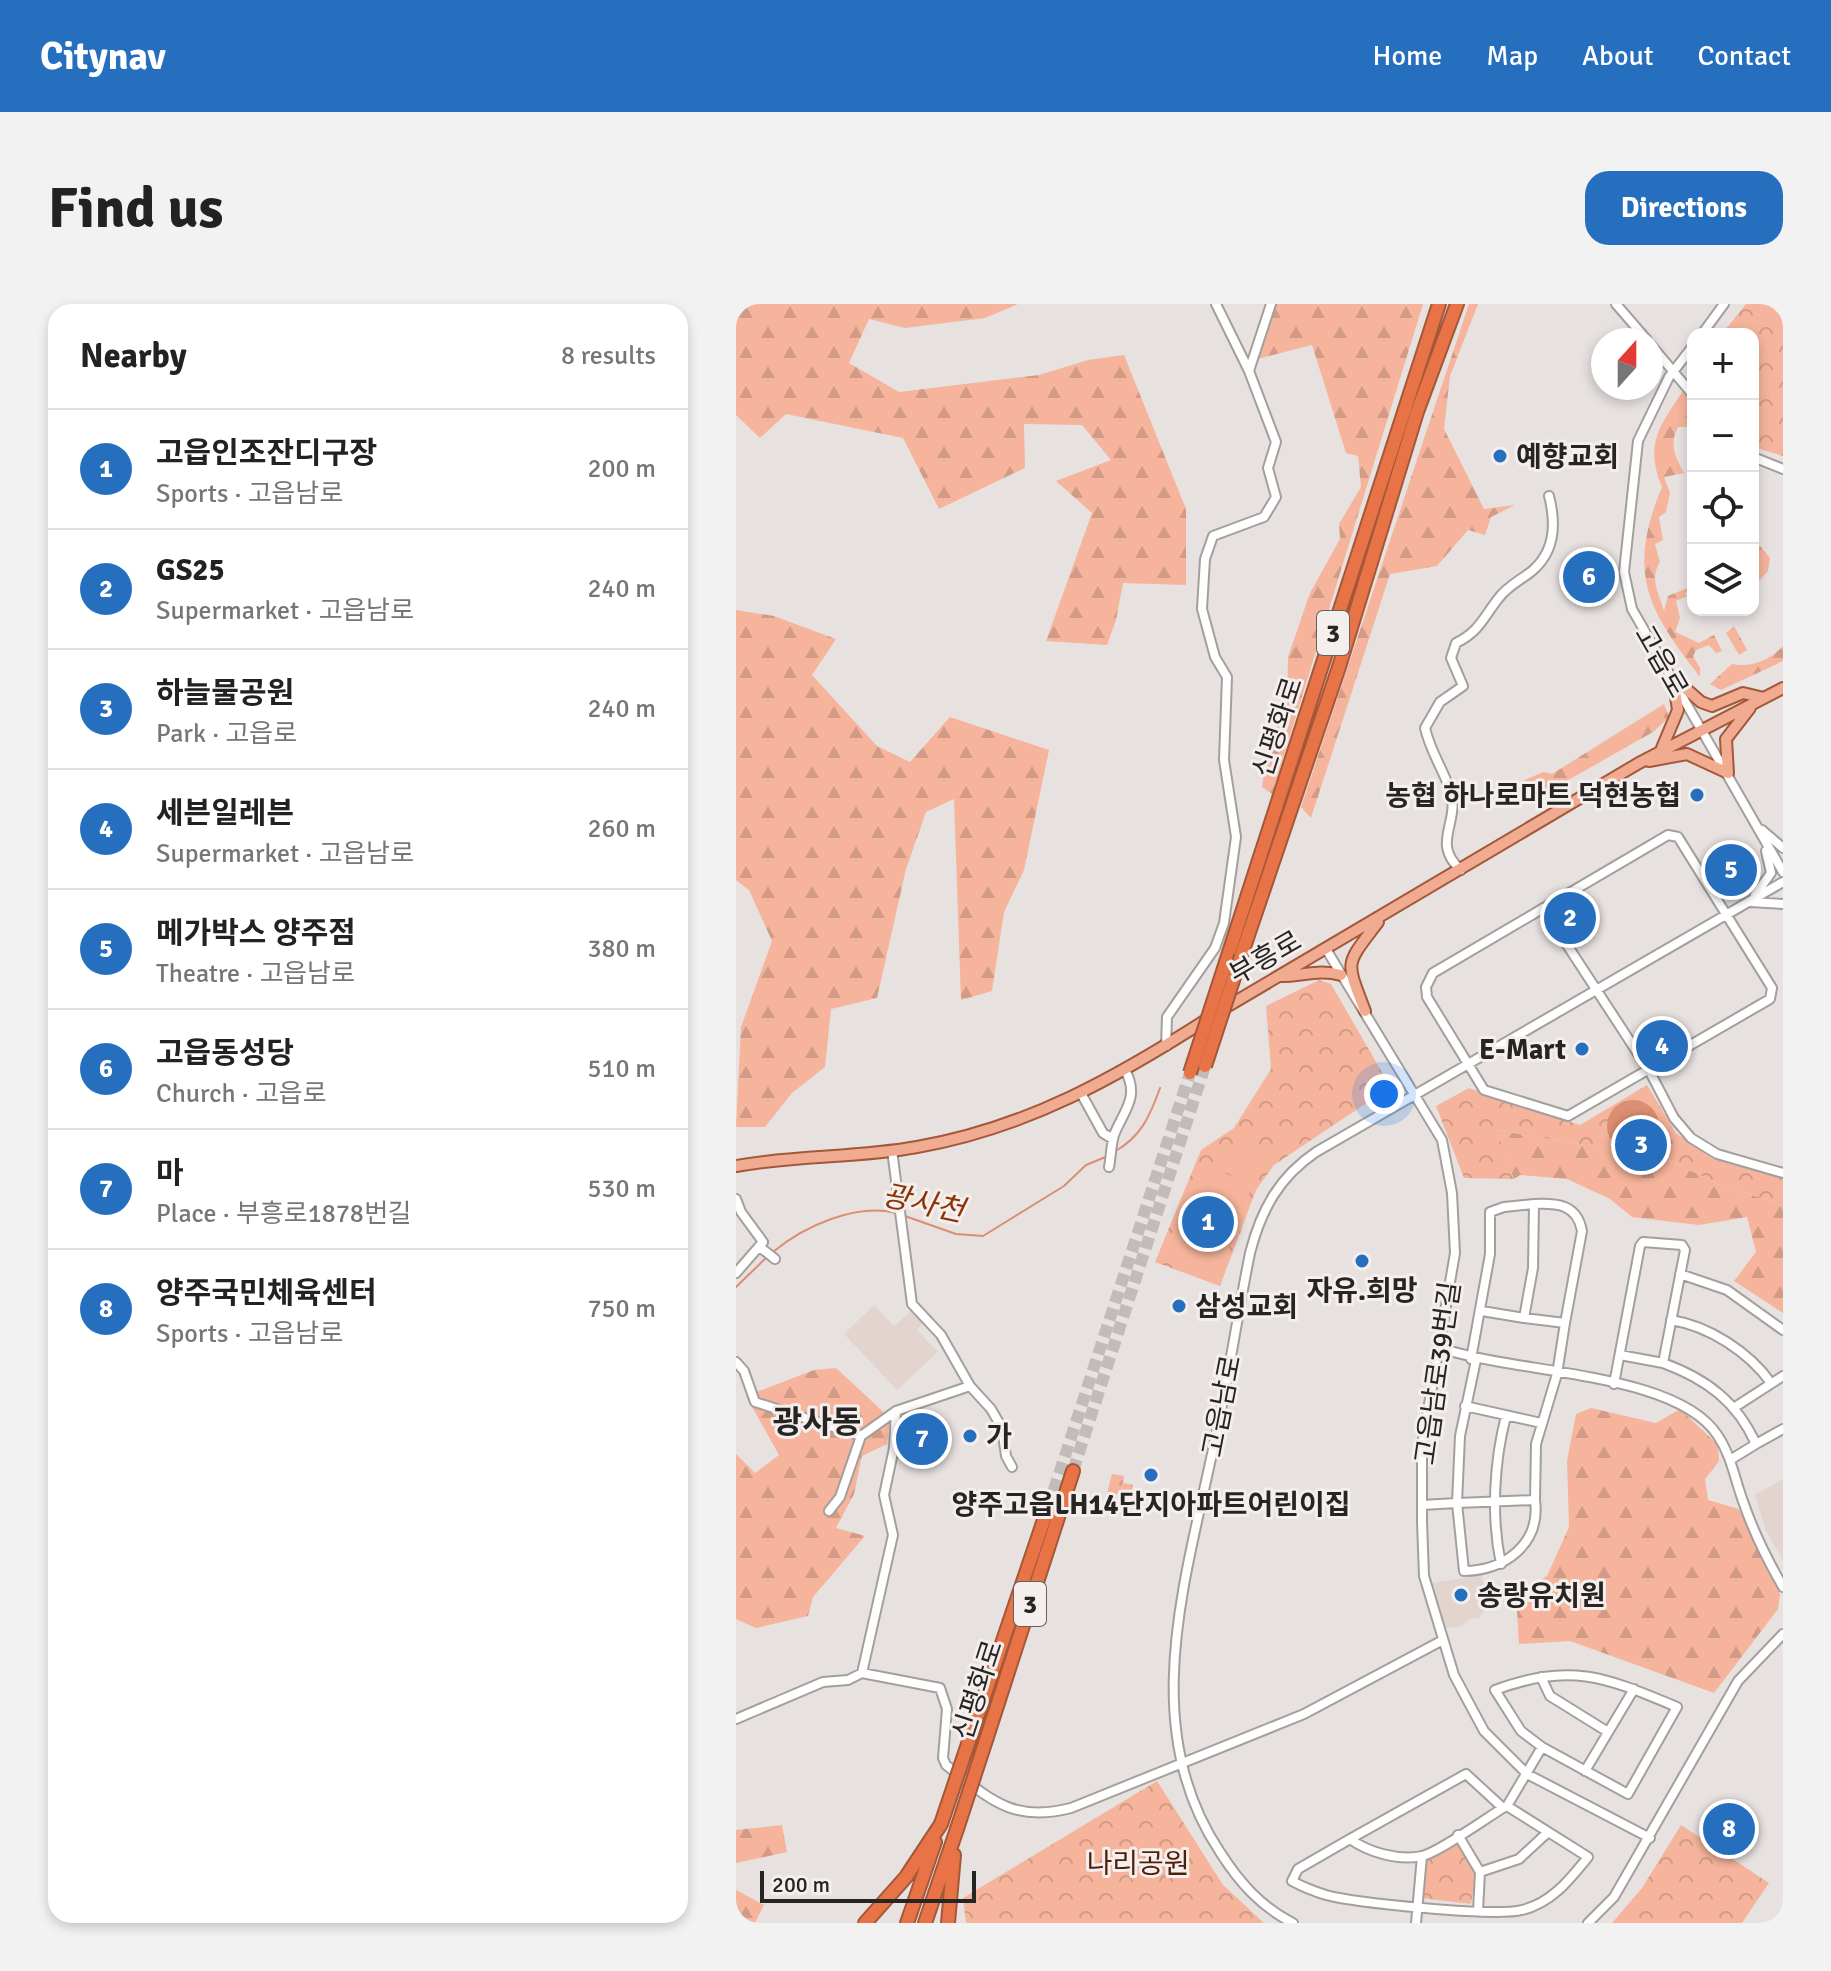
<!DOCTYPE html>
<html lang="en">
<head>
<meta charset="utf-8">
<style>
  :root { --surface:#fff; --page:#f2f2f2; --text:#222; --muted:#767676; --line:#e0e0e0; --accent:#266fbf }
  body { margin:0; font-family:Signika,"Noto Sans KR",sans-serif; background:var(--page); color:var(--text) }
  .controls { position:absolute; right:24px; top:24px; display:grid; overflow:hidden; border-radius:16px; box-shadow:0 4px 12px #0003 }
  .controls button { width:72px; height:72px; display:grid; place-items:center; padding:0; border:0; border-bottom:2px solid var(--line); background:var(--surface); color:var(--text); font:40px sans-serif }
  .compass { position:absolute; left:855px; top:24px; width:72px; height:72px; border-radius:50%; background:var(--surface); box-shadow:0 4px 12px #0003; rotate:21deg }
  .scale { position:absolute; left:24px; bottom:20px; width:216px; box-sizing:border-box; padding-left:8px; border:4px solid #272524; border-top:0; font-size:22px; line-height:28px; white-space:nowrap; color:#272524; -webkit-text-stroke:6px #f4efed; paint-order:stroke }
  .you { position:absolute; left:648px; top:790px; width:28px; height:28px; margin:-20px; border:6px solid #fff; border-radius:50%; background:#1a73e8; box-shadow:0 0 0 12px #1a73e833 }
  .badge { display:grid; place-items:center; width:52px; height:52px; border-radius:50%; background:var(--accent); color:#fff; font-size:26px; font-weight:700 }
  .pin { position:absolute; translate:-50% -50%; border:4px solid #fff; box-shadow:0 2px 8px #0006 }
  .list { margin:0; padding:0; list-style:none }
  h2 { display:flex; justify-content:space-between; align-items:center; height:104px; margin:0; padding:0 32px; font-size:34px }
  h2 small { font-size:26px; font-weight:400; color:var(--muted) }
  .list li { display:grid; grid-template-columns:52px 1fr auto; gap:24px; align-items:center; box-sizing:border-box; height:120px; padding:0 32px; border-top:2px solid var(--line) }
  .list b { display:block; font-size:30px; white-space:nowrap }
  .list p { margin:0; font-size:26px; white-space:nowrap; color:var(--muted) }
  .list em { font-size:26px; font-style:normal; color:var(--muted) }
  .icon { flex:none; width:44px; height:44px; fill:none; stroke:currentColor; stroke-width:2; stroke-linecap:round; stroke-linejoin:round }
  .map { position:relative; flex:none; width:1047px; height:1619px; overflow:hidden; border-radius:24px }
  header { display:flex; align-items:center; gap:48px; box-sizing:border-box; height:112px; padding:0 40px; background:var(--accent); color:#fff }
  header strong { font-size:38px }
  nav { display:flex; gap:44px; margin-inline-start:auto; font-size:28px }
  .intro { display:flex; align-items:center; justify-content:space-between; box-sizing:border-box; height:192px; padding:0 48px }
  h1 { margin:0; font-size:56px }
  .button { padding:20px 36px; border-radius:24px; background:var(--accent); color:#fff; font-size:28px; font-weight:700 }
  main { display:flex; gap:48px; padding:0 48px }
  aside { flex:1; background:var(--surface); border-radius:24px; box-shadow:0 4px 12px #0003 }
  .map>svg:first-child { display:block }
</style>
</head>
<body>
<header>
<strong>Citynav</strong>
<nav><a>Home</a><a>Map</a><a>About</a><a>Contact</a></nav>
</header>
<div class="intro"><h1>Find us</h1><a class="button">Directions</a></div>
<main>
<aside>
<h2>Nearby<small>8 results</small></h2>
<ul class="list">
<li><span class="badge">1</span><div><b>고읍인조잔디구장</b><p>Sports · 고읍남로</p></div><em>200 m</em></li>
<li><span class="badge">2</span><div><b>GS25</b><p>Supermarket · 고읍남로</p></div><em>240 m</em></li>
<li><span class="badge">3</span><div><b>하늘물공원</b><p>Park · 고읍로</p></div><em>240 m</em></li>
<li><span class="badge">4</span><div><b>세븐일레븐</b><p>Supermarket · 고읍남로</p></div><em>260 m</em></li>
<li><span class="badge">5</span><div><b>메가박스 양주점</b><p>Theatre · 고읍남로</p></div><em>380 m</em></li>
<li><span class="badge">6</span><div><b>고읍동성당</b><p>Church · 고읍로</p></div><em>510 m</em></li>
<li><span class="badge">7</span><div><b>마</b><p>Place · 부흥로1878번길</p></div><em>530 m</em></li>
<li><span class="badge">8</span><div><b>양주국민체육센터</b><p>Sports · 고읍남로</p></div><em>750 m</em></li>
</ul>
</aside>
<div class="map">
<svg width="1047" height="1619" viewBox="0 0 1047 1619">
  <defs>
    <pattern id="forest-firs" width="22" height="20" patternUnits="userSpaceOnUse" patternTransform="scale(2)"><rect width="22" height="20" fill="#f5b49b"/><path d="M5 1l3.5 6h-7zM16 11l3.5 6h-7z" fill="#d29b85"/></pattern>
    <pattern id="park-crowns" width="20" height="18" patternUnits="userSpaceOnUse" patternTransform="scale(2)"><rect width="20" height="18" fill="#f5b49b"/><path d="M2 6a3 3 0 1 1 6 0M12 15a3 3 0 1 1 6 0" fill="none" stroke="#d29b85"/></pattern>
  </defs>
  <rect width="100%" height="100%" fill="#e7e2e0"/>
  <path fill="#e2d5d0" d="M138,1001L158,1022L175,1007L187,1019L181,1026L202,1048L161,1086L108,1030Z
    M1047,1175V1256L1030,1227L1019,1191Z
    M745,1271L754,1300L743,1314L734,1315L724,1323L709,1324L696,1279Z"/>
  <path fill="url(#forest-firs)" d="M0,0H282L249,14L169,24L133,15L113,59L163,88L303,71L352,56L388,51L450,205V281L387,279L380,316L371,341L310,337L356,209L320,177L375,156L346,121L288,120L289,164L203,205L167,134L50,110L24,134L0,111Z
    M540,0H687L536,490L526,483L532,443L551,402L552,353L574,289L604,235L603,220L625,183L622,152L610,149L576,41L521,55Z
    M733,0H742L714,72L708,125L748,205L779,201L755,213L749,231L732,226L701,262L654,270L575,514L565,503Z
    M947,87L957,99V123H942C933,141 939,152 948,169L928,173L934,189L930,208L923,213L927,236L919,240L924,258C913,274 923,290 928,307L932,292L956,282L949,290L951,292L940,297L944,314L939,328L963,339L978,331L986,347L980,349L973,341L960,346L957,352L964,364V373C910,304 891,268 926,183C908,141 924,121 947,87Z
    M0,306L38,312L100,335L76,371L141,442L174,458L214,413L313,446L288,566L268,608L256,687L225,696L218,495L190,508L170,565L141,694L95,705L89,763L56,789L29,823H0L5,723L36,637L13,586L0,576Z
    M1047,342V357L985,386L974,380L996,360C1015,364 1034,356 1047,342Z
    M928,400L933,413L917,428L790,500L778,481L807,468L816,470Z
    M759,826L929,854L982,880L1047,901V1009L998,977L1020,948L1011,913L963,921L896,913L874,895L831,875L784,871L778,875Z
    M100,1064L154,1114L151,1140L126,1152L118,1190L100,1224L129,1232L77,1293L72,1312L20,1324L0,1315V1150L19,1169L43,1151L10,1092L78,1066Z
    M855,1104L920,1119L944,1105L982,1141L983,1157L969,1175L972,1196L1003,1205L1044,1290L1042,1305L978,1389L834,1337L783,1340L780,1291L811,1272L833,1223L831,1157L840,1110Z
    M46,1521L51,1548L0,1559V1526Z
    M0,1586L28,1601L19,1619H0Z"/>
  <path fill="url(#park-crowns)" d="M1010,0H1047V152L1017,143V30H986Z
    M1017,241L1025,243L1034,254L1032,267L1023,277L1017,270Z
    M998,322L1011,346L1003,351L990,329Z
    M583,676L595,680L647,770L644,790L538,861L520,886L484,982L419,958L465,846L498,824L535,765L530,702Z
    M911,781L940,829L977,855L1047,874V901L982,880L929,854L760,826L778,875L728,874L700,802L733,784L844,821Z
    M376,1170L388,1172L387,1179L397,1181L395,1192L371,1189Z
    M421,1477L487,1581L528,1619H230L227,1594Z
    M945,1521L1033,1579L1006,1619H876L906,1584Z
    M720,1538L740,1569L735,1600L685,1594L690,1556Z"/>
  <path fill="#f5b49b" d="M504,833L524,841L512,873L492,865Z
    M463,860L517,880L480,977L426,956Z"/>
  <path fill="#db8e71" d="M871 822a26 26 0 1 1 52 0a26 26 0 1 1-52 0Z"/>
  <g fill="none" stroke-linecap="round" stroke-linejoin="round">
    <path stroke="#db8e71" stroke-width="2" d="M378,848C405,833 414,812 424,784
      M166,911L220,930L247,932L328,882L350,861L372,852
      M37,948C68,922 120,899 160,909
      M0,983L32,952"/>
    <path stroke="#c1bcba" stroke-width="12" stroke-dasharray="12 6" stroke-linecap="butt" d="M337,1167L469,762
      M312,1204L454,769"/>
    <defs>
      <path id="minor" d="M880,0L911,36
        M966,30L988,0
        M915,41L957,91
        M957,42L933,73L902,137L888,268L896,305L1047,568
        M513,67L535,0
        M1017,153L1047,165
        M1026,526L1047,544
        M932,531L942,533L1036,684L1034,695L832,812L748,786L691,693L690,683L697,669Z
        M725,566C693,538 727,517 713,483C705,462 694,446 689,424L704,398L727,382L715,354L720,339C743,328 747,314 762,295C771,282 785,276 796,267C820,247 820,219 813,192
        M1019,591L1035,569L1030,547
        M1014,598L1047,600
        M807,604L914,768L938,814L955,834L981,850L1047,869
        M590,645L706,836L716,889L719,949L686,1141V1218L688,1272L718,1371L748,1427L791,1470L914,1534
        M430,742L431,713L479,644L488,619L500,533L488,456L491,373L479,353L466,305L469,255L477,232L528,213L540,193L532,164L540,138L513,67L480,0
        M346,791L367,829L377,835
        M156,846L176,1000L205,1031L234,1082L255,1105L266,1124L270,1152L276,1163
        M373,863C375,853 375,841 378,831C388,806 404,793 389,766
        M0,895L5,908L27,938L0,969
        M25,944L39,955
        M944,970L991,986L1047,1026
        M788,1014L829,1019L846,927C841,900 821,899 798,900
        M935,1016C973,1022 1013,1048 1035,1079
        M702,1043C776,1070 941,1067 982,1132C996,1153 999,1177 1008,1200C1018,1229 1032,1257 1047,1283
        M735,1055L754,950V908L768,903L798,900L797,964L788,1014L746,1007
        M0,1058L8,1067L19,1098L125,1132L160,1107L234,1082
        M927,1059C971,1075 1001,1098 1020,1140L994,1156
        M878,1080L904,942L907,938L946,941L949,946L927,1059L884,1051
        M729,1102L805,1119
        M999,1103L1047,1072
        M1020,1140L1047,1125
        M799,1196L800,1140L821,1070L829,1019
        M686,1201L721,1199L728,1267C768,1267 805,1240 799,1196L721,1199L724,1132L740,1056
        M93,1207L104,1193L125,1132
        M765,1260C755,1213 758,1158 770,1112
        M126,1369L157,1231L148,1191L158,1144L160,1107
        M805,1373L814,1392L872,1428
        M0,1415L87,1378L112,1376L126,1369L204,1384L211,1405L207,1454L210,1461C254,1495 276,1519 335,1504L568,1410L707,1336
        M849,1467L898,1385
        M767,1504L730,1470L614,1535C632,1548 662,1557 686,1552C703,1548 749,1515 767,1504L771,1502L806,1443L785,1427L759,1386C836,1358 869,1373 941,1403L892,1490L806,1443
        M722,1531L744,1568L742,1607
        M614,1535L562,1565L556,1577C567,1583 577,1587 590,1591C620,1599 759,1613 786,1606C816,1599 834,1575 852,1553L771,1502
        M744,1568L783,1555L811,1529
        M557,1619C525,1603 503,1578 484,1548C404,1429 446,1288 474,1159C490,1089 500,1019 514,949C525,906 543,873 580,848L1047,578
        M680,1619L686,1552
        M852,1619L878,1593L1002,1377L1047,1330"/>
      <path id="major" d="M940,376L965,398L976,402L1007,389L1028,394
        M926,444L942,406L937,373
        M913,457L951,450L992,469
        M992,469L990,435L1014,404
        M545,672C567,672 583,665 605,671
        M487,705L903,459L1047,384
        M629,707C609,655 609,662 642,618
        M0,862C60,851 122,854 181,843C291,824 381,773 473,714"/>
      <path id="highway" d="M505,652L603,363L681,108L721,0
        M490,658L703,0
        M236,1428L312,1204
        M251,1433L337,1167
        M129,1619L170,1573L205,1520
        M171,1619L199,1538
        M189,1619L221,1525
        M212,1619L218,1551"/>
    </defs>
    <use href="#minor" stroke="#a39f9d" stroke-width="12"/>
    <use href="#major" stroke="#a4583a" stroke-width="14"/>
    <use href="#highway" stroke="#a4583a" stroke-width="16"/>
    <use href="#minor" stroke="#fff" stroke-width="8"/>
    <use href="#major" stroke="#f1ab90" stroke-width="10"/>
    <use href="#highway" stroke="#e77346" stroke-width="12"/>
    <defs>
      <path id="highway-bridge" d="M469,762L505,652
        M454,769L490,658
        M205,1520L236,1428
        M221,1525L251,1433"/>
    </defs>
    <use href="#highway-bridge" stroke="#a4583a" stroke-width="16" stroke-linecap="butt"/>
    <use href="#highway-bridge" stroke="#e77346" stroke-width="12"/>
  </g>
  <g fill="#266fbf" stroke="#f4efed" stroke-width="3">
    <circle cx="764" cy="152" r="8"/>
    <circle cx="961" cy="491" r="8"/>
    <circle cx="846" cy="745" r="8"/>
    <circle cx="626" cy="957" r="8"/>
    <circle cx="443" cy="1002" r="8"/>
    <circle cx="234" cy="1132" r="8"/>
    <circle cx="415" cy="1171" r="8"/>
    <circle cx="725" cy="1291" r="8"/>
  </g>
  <g text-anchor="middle" stroke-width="6" stroke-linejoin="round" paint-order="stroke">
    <g fill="#f4efed" stroke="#646260" stroke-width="2">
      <rect x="581" y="307" width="32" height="44" rx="6"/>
      <rect x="278" y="1278" width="32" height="44" rx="6"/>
    </g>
    <g font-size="26" font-weight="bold" fill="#272524">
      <text x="597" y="338">3</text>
      <text x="294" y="1309">3</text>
    </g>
    <g font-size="28" font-weight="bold" fill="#272524" stroke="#f4efed" text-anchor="start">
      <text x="780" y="162">예향교회</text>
      <text x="945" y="501" text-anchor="end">농협 하나로마트 덕현농협</text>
      <text x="830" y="755" text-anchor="end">E-Mart</text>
      <text x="626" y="996" text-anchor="middle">자유.희망</text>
      <text x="459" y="1012">삼성교회</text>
      <text x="250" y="1142">가</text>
      <text x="415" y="1210" text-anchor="middle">양주고읍LH14단지아파트어린이집</text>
      <text x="741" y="1301">송랑유치원</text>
    </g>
    <g font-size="28" fill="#272524" stroke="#f4efed">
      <text transform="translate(926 357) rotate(60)" y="10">고읍로</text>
      <text transform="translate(541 423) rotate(-72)" y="10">신평화로</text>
      <text transform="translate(529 653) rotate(-30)" y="10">부흥로</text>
      <text transform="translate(701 1069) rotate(-82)" y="10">고읍남로39번길</text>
      <text transform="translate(485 1102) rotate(-79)" y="10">고읍남로</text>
      <text transform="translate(241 1386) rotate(-72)" y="10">신평화로</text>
    </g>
    <g font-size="28" fill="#501f0b" stroke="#f4efed">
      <text x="402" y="1569">나리공원</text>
    </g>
    <g font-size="30" font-style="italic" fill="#8c3204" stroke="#f4efed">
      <text transform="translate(187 899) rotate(12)" y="10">광사천</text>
    </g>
    <g font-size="32" font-weight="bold" fill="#272524" stroke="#f4efed">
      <text x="81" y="1129">광사동</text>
    </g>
  </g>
</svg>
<div class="controls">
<button>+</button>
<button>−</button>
<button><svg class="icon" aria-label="locate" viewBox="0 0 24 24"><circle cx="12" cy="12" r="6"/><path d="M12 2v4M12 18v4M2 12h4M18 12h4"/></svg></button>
<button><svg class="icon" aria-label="layers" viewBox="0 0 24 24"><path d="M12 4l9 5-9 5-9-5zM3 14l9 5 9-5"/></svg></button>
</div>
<svg class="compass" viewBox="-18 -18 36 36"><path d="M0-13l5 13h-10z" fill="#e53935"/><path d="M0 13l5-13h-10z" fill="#767676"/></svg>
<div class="scale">200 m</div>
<div class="you"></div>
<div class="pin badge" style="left:472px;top:918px">1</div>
<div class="pin badge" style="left:834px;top:614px">2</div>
<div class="pin badge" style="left:905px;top:841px">3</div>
<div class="pin badge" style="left:926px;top:742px">4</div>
<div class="pin badge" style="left:995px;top:566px">5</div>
<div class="pin badge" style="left:853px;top:273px">6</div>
<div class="pin badge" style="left:186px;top:1135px">7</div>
<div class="pin badge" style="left:993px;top:1525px">8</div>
</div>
</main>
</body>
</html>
